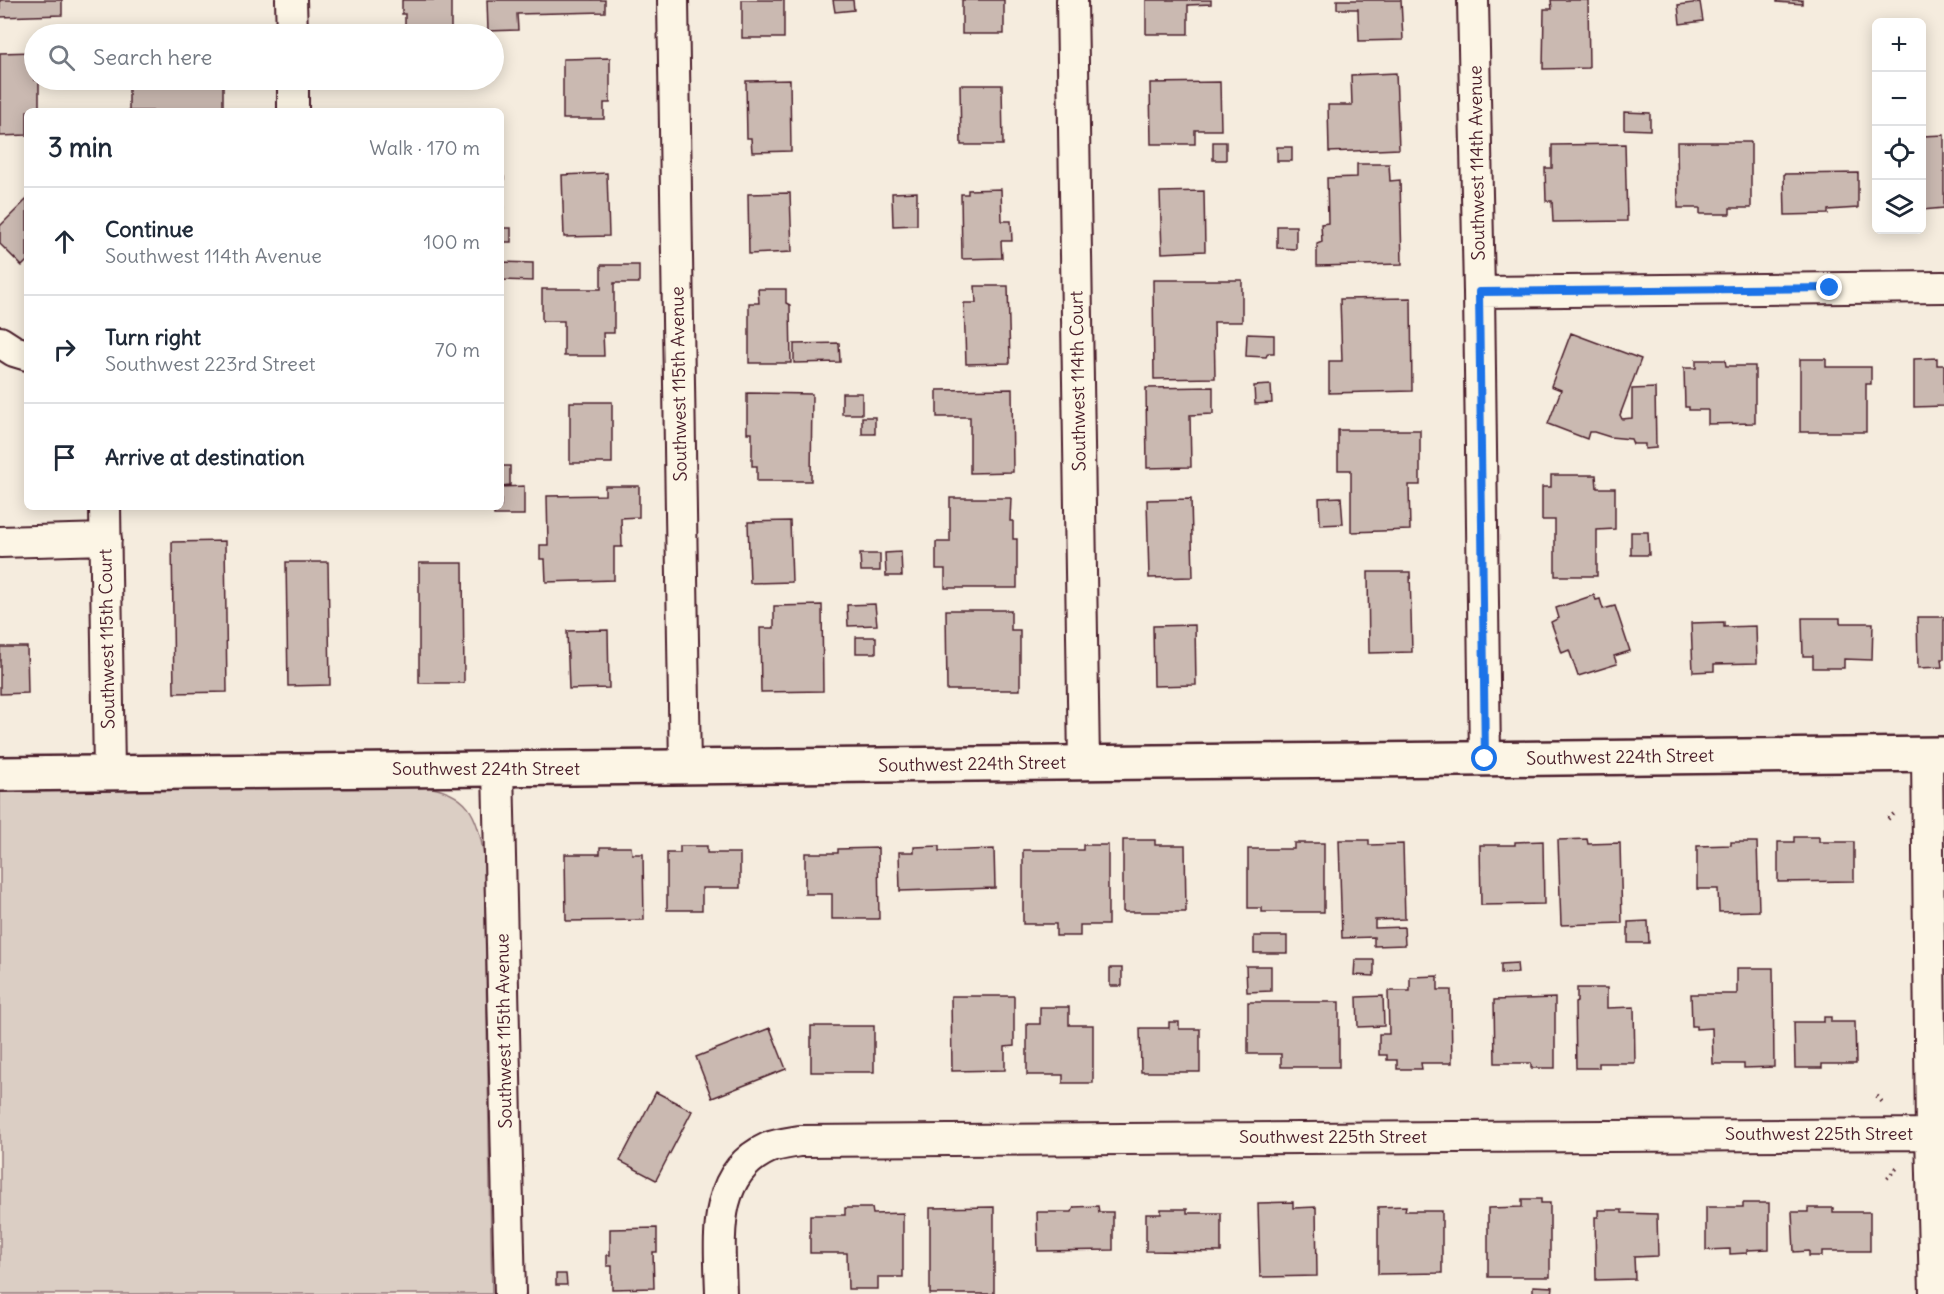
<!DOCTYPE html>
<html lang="en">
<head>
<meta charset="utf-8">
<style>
  :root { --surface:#fff; --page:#f2f2f3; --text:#1f2937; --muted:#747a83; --line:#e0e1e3 }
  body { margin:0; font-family:Delius,sans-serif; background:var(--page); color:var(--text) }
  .controls { position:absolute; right:18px; top:18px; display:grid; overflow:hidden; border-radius:9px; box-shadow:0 3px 15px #0003 }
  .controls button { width:54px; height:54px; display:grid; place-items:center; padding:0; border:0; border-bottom:2px solid var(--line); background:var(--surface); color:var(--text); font:30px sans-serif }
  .stop { position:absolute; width:18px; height:18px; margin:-14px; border:4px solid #1a73e8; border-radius:50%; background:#fff }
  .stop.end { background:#1a73e8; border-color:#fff; box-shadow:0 2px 6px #0008 }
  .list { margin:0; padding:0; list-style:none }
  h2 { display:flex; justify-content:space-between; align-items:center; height:78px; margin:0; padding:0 24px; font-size:26px }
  h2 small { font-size:20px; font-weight:400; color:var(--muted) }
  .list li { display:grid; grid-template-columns:39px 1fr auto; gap:18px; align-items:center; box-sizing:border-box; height:108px; padding:0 24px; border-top:2px solid var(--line) }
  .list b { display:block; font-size:22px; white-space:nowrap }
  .list p { margin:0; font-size:20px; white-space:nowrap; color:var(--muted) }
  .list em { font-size:20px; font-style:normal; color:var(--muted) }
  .icon { flex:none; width:33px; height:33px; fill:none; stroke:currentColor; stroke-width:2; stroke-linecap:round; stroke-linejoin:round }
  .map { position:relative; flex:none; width:1944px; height:1294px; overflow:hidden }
  .search { position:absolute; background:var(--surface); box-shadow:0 3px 15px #0003; left:24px; top:24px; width:480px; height:66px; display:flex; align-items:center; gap:15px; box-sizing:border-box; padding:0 21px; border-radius:33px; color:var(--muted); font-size:22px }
  .panel { position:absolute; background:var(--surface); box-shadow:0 3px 15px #0003; left:24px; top:108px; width:480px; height:402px; border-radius:9px }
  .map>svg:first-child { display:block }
</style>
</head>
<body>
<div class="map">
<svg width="1944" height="1294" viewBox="0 0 1944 1294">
  <rect width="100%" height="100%" fill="#f5ecde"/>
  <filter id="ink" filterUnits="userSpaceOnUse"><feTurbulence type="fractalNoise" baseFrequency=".0167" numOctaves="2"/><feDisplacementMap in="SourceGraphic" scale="12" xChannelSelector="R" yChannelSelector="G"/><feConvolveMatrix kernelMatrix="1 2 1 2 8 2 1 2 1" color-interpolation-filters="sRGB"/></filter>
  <g filter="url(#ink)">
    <path fill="#dbcec4" stroke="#927678" stroke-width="1.5" d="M422,786C468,792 478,814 484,857L492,1294H0V792Z"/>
    <path fill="#cab9b1" stroke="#4a1f2b" stroke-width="1.5" d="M0,0H62V15L0,17Z
      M402,0H451V34H405V14H402Z
      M487,0H605V12L517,14L518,30L488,31Z
      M742,0H784V38H742Z
      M833,0H853L854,10L835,12Z
      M962,0H1004V34H962Z
      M1146,0H1211V4L1188,5V34H1146Z
      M1337,0H1401L1403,40L1359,41L1358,9H1337Z
      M1551,0H1588L1589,68L1543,69L1544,9H1552Z
      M1777,0H1802V4L1777,2Z
      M1700,2L1703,21L1680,24L1678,5Z
      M34,52V80H39V111H27V135L0,136V53Z
      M610,58V103H604V119H563V59Z
      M1396,73L1399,149L1329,152L1328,105H1352L1351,75Z
      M129,80H223V111H129Z
      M790,80L791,151L752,152L751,138H747L746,81Z
      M1220,82L1221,130H1195V144H1151L1150,83Z
      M960,85H1002L1003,145H961Z
      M1624,112L1650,113V130L1624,129Z
      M1944,135V208L1922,210V136Z
      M1213,142H1226V160H1213Z
      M1677,142H1751V208H1730V214H1700V208H1678Z
      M1625,144L1627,221L1553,222L1552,201H1546L1545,168H1552V145Z
      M1277,147H1292V161H1277Z
      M1357,164H1389L1390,181L1400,180L1402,264L1317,266V244L1322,242L1321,224L1328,223L1327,178L1357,177Z
      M607,173L609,236L564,237L562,175Z
      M1858,173V208L1828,210V214L1785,215L1784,174Z
      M501,177H504L503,223H501Z
      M1001,189L1002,221H1011L1012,241H1001L1002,258L962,259L961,194H968V190Z
      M1204,191L1205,251L1162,253L1160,192Z
      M917,192V225L893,226L892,193Z
      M790,193L792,252L749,254L748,194Z
      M27,199V261L22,266L0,244V226Z
      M1277,226H1296V249L1277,248Z
      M501,228H511V242H501Z
      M501,262L533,263V281L501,280Z
      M601,265H639V283H614V333H603L604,356H564V321H542V289H601Z
      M1153,280H1242V322H1214L1215,378L1154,379Z
      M975,286H1008L1010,363L966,364L964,303H976Z
      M758,289H786V303L790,305L791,363H749V303H759Z
      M1411,298L1412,391L1329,393V361H1342L1340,299Z
      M1571,333L1641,359L1620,415L1622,419L1632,418V389L1655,388L1656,448L1645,449V444H1633L1631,439L1610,437L1594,432H1589L1587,439L1548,424L1561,390L1551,386Z
      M1247,334L1274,335V353H1268L1266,357L1246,356Z
      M839,343L840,362L794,363V344Z
      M1937,358V365H1944V406L1914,407V359Z
      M1800,359H1826V367H1871V384H1866V432H1800Z
      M1696,360H1725L1726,366H1755V423L1708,424V410H1689V407H1685L1684,368H1696Z
      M1271,385L1272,403L1255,404L1254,386Z
      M1213,387V414L1190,415L1191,467L1147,468L1146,388Z
      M1012,389L1013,472L970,473V417H937V390Z
      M747,393L812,394L811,481H757V466H752V433H747Z
      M842,393H862V414H842Z
      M570,402H612V463H570Z
      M862,417H875V434H862Z
      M1338,430H1420V485H1409L1410,530L1351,532V470H1338Z
      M501,466H510V485L501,486Z
      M1551,475H1596L1597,488H1615V529L1597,530V576H1555V520H1542V487H1551Z
      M524,486V515H494V507H501V487Z
      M605,486H639V517L621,518L622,547H614V580L546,582L545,559H540V545H548L547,496L605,495Z
      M1341,497L1343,524L1320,525L1319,498Z
      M950,498H1011L1010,521H1013V539H1017V588H945V569H936V542H950Z
      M1191,499L1193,577L1149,578L1147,500Z
      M790,521L792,582L750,583L748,522Z
      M1631,532H1648L1649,555H1631Z
      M225,541L227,692L174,693L172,542Z
      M901,552L902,576H886L885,553Z
      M860,554H880V571H861Z
      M286,562H328L330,685L288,686Z
      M419,563H463L464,683H419Z
      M1368,572H1410L1412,652L1369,653Z
      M1594,595L1596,600L1600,599L1603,609L1615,606L1630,651L1614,656L1617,664L1578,676L1569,650L1562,653L1551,622L1559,618L1556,608Z
      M875,604L877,625L848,626L847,605Z
      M822,605L823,691L761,692L760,628H774V606Z
      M946,610H1011V630H1020V690H947Z
      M1917,617H1944V659H1941L1942,667L1918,668Z
      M1802,618H1840V623H1873L1872,660L1844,659V668H1813V656H1803Z
      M1724,622V627L1756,626L1757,663L1714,664V671L1693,672L1691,623Z
      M1195,625L1196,685L1154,686L1153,626Z
      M608,630L609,688L569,689L567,631Z
      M856,637H876V653H856Z
      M0,647H27L28,693L0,694Z
      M1794,837H1819V842H1854V881L1778,882V842H1794Z
      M1587,839L1588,844L1620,843L1622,923L1561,925L1558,840Z
      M1123,840H1155V845H1185L1186,912H1123Z
      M1339,840H1369V845L1403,844L1405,919L1375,920V928L1404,927L1405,945L1374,946V937L1342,938Z
      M1543,841L1544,904L1481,905L1480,845H1515V842Z
      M1731,842H1757L1759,911L1719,912L1718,889H1697V846L1731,845Z
      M1294,843H1324V912H1262V908H1248V849H1294Z
      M1083,845H1108V925H1080V936H1056V924H1023V850H1083Z
      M680,846H707V853H740V888H702V910H667V853H680Z
      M939,846V851L994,849L995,888L900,891L899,852H914V847Z
      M600,847H631L632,854H643L644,920L566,921L565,854H600Z
      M878,848L879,919H832V894H805V853H838V849Z
      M1648,921L1649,943H1628V922Z
      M1254,936H1287V953H1254Z
      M1355,960H1374V976L1354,975Z
      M1517,963L1518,973L1501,974V964Z
      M1246,966H1271V991L1247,992Z
      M1110,968H1122V986H1110Z
      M1737,968H1773L1774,1067L1744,1068V1064H1713L1712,1028L1696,1029V1026H1692L1691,994H1737Z
      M1438,976V990H1451L1452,1063H1421L1422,1069H1397V1060H1387V1055H1379V1034H1389L1388,991H1410V977Z
      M1577,988H1607V1008L1634,1007L1635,1063H1599V1068H1576L1575,1003L1577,1002Z
      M951,996H1014V1046L1005,1047V1070L952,1071Z
      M1383,996L1384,1026L1358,1027L1357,997Z
      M1555,998V1068H1531V1063H1495L1494,1000Z
      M1248,1002H1339V1067H1281V1054H1248Z
      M1040,1007H1069V1025H1093V1083H1063V1075H1027V1024H1040Z
      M1824,1017H1831V1022H1855L1856,1064H1822V1068H1795L1794,1022H1824Z
      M1169,1022H1179V1029H1200V1072H1141L1140,1028H1169Z
      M811,1026H874V1072H811Z
      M770,1028L786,1069L712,1098L696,1057Z
      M656,1092L692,1111L656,1180L620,1161Z
      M1522,1199H1541V1203H1550V1277H1488V1208L1522,1207Z
      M1293,1202V1208L1316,1207L1317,1276L1260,1277L1258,1203Z
      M1743,1203H1769V1249L1747,1250V1253L1730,1254V1249L1706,1250V1207H1743Z
      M1098,1206L1099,1212H1113V1250L1038,1251L1037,1212H1072L1074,1207Z
      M1406,1206L1405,1211H1442V1273L1378,1274V1207Z
      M994,1207V1294H930V1208Z
      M845,1208H872L873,1214L903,1213V1277H878V1289H848L847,1253H810V1215H845Z
      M1808,1208H1833V1212H1870V1251H1822V1256H1809V1251L1794,1252L1792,1212H1808Z
      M1161,1209H1187V1213H1221V1252L1146,1251V1214H1161Z
      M1598,1210H1622V1213L1657,1214L1658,1256L1634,1257L1635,1279L1596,1280L1595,1217H1598Z
      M657,1228V1252H653L654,1288L612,1289V1266H607V1255H610V1229Z
      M556,1274H566L567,1285H556Z
      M1533,1286L1553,1287L1552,1294H1533Z"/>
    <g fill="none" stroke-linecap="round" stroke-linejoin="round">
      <defs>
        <path id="street" d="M291,0L292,34
          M673,0L685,768
          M1072,0L1084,762
          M1473,0L1479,292L1485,759
          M293,80V111
          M1479,292L1944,287
          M0,342L14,351L27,355
          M105,507L109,772
          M0,542L106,539
          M1927,755L1931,1134L1935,1294
          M498,769L510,1294
          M721,1294C720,1243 710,1174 768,1148C778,1144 789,1143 800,1141L1931,1134"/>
        <path id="secondary" d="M0,774L1944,754"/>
      </defs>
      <use href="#street" stroke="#4a1f2b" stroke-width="34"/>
      <use href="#secondary" stroke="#4a1f2b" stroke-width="38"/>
      <path stroke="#4a1f2b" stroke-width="4" stroke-dasharray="1.5 4.5" stroke-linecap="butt" d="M1888,819L1896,812
        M1877,1096L1884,1104
        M1887,1178L1899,1166"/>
      <use href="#street" stroke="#fcf5e5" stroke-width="30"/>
      <use href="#secondary" stroke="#fcf5e5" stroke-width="33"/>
    </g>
  </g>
  <g fill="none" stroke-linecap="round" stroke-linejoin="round" filter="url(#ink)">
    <path stroke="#1a73e8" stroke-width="8" d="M1485,759L1479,292L1830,288"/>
  </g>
  <g text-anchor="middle" stroke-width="6" stroke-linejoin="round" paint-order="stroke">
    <g font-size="18" fill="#4a1f2b" stroke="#fcf5e5">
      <text transform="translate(1477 163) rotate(-91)" y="6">Southwest 114th Avenue</text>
      <text transform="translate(1078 381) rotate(-91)" y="6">Southwest 114th Court</text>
      <text transform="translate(679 384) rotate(-91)" y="6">Southwest 115th Avenue</text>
      <text transform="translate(107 639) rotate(-91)" y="6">Southwest 115th Court</text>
      <text transform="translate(1620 757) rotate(-1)" y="6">Southwest 224th Street</text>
      <text transform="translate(972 764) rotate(-1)" y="6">Southwest 224th Street</text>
      <text x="486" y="775">Southwest 224th Street</text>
      <text transform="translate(504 1031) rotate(-91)" y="6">Southwest 115th Avenue</text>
      <text x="1819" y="1140">Southwest 225th Street</text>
      <text x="1333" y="1143">Southwest 225th Street</text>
    </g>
  </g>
</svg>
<div class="controls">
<button>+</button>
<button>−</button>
<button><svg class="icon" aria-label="locate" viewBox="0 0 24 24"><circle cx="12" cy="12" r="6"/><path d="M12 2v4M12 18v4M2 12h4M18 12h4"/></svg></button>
<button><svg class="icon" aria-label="layers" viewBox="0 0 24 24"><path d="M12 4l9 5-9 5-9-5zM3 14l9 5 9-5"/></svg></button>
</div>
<div class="stop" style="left:1485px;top:759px"></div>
<div class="stop end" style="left:1830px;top:288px"></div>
<div class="search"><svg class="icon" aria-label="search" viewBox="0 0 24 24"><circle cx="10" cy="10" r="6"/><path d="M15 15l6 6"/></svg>Search here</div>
<section class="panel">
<h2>3 min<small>Walk · 170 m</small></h2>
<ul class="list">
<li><svg class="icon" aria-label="ahead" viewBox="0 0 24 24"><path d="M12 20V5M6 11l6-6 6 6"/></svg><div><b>Continue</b><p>Southwest 114th Avenue</p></div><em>100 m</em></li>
<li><svg class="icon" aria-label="right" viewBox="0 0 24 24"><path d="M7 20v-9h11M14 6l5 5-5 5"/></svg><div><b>Turn right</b><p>Southwest 223rd Street</p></div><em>70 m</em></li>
<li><svg class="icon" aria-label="arrive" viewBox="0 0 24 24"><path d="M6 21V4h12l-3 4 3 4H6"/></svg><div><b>Arrive at destination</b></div></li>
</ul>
</section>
</div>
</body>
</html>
